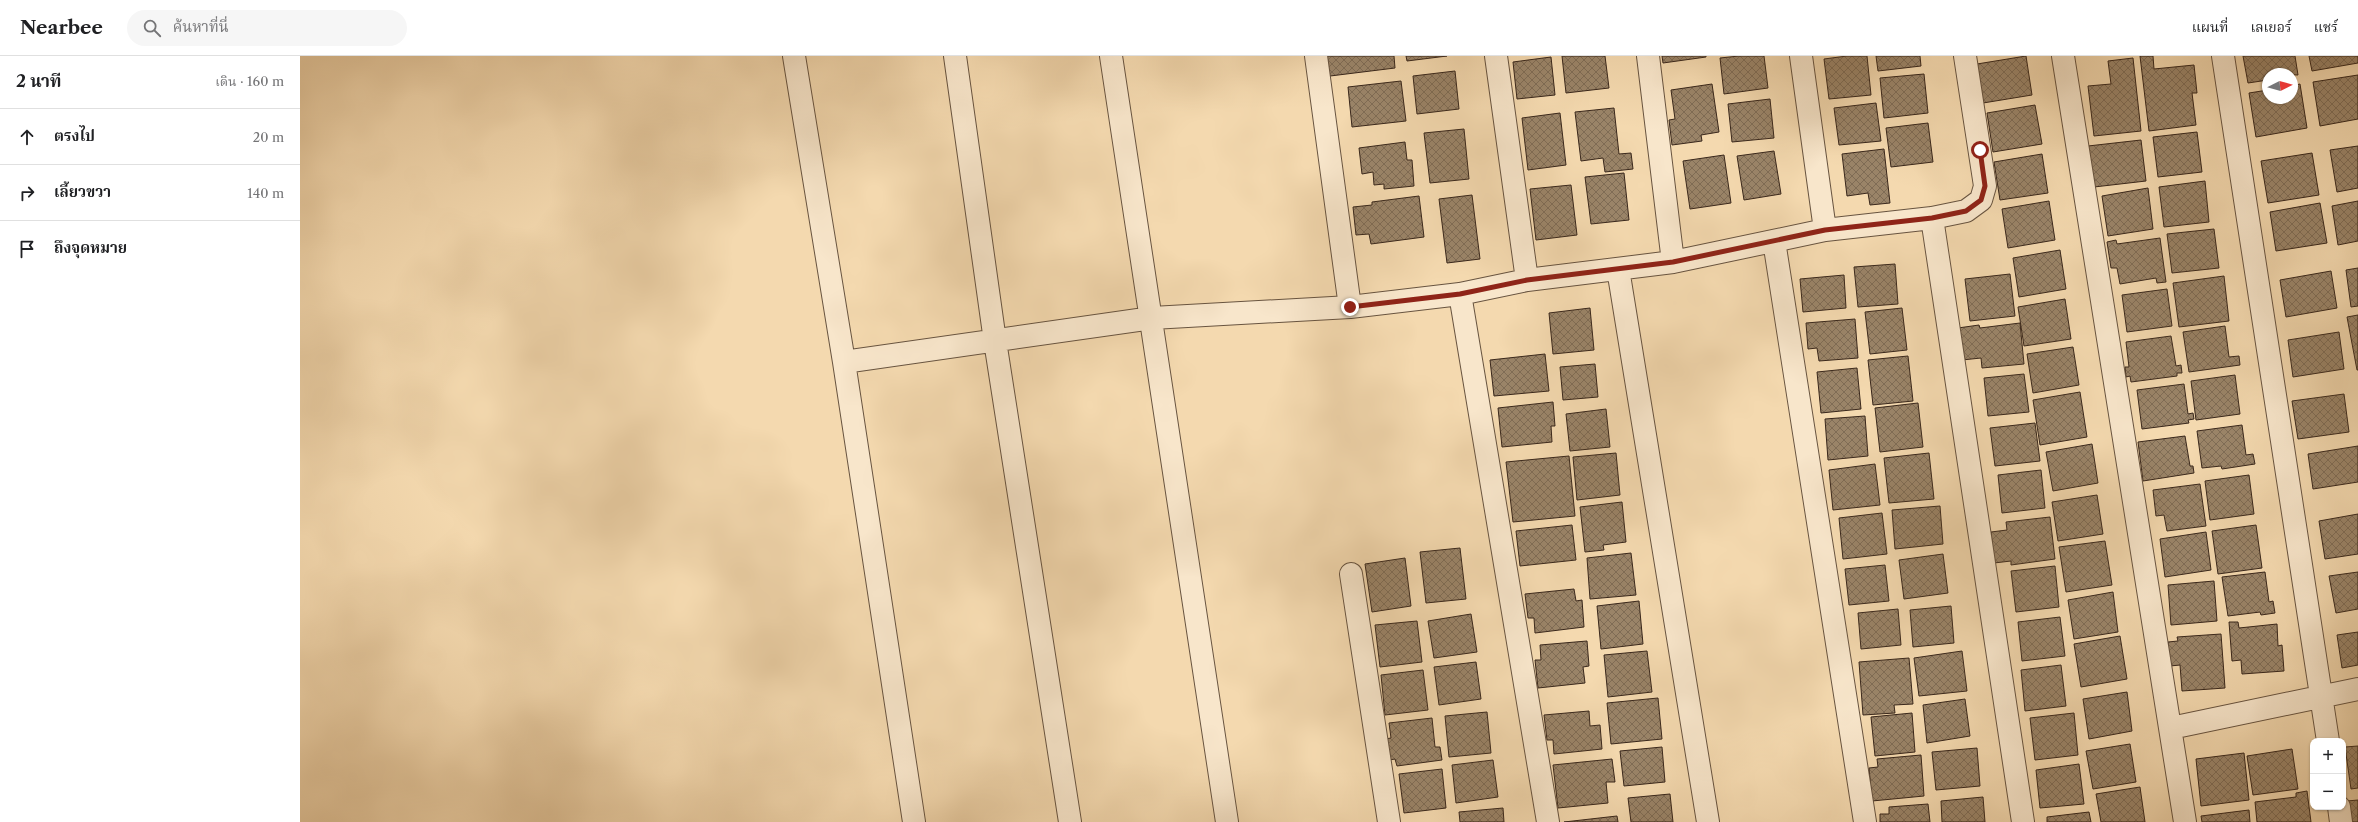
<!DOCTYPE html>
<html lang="th">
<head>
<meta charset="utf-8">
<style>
  :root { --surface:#fff; --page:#f6f6f6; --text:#202124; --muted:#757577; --line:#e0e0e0 }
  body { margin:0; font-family:"Libre Caslon Text","Noto Serif Thai",serif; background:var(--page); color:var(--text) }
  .controls { position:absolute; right:12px; bottom:12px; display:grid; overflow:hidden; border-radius:8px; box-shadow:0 1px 3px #0004 }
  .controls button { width:36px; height:36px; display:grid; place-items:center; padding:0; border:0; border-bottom:1px solid var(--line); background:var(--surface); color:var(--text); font:20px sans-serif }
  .compass { position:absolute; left:1962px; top:12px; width:36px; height:36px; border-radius:50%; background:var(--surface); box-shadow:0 1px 3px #0004; rotate:84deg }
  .stop { position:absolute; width:12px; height:12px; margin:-9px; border:3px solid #8f2418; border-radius:50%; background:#fff }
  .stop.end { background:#8f2418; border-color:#fff; box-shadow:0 1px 4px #0008 }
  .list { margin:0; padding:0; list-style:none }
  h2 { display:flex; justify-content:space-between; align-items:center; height:52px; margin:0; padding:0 16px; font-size:17px }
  h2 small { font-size:13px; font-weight:400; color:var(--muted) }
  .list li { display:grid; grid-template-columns:26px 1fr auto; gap:12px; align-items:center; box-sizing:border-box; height:56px; padding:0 16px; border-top:1px solid var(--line) }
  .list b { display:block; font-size:15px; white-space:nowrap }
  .list em { font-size:13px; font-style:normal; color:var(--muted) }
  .icon { flex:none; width:22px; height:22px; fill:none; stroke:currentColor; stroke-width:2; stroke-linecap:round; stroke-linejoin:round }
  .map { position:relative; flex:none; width:2058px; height:766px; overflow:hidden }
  header { display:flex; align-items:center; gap:24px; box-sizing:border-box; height:56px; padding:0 20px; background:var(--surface); border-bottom:1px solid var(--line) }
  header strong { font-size:19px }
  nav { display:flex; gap:22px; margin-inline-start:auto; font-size:14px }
  .search { width:280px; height:36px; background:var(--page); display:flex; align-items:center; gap:10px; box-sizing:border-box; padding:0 14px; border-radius:22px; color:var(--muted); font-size:15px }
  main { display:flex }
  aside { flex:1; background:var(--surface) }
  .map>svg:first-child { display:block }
</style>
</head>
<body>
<header>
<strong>Nearbee</strong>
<div class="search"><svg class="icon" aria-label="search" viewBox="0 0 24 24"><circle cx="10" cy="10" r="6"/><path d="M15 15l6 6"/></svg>ค้นหาที่นี่</div>
<nav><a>แผนที่</a><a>เลเยอร์</a><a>แชร์</a></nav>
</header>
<main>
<aside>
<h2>2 นาที<small>เดิน · 160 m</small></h2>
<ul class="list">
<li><svg class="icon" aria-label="ahead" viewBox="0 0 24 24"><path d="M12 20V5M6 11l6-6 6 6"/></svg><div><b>ตรงไป</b></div><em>20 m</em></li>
<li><svg class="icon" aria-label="right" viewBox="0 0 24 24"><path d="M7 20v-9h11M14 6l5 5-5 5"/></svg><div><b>เลี้ยวขวา</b></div><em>140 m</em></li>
<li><svg class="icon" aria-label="arrive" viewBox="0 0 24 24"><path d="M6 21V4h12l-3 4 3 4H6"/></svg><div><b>ถึงจุดหมาย</b></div></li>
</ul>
</aside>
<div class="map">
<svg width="2058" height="766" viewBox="0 0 2058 766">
  <defs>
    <pattern id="building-cross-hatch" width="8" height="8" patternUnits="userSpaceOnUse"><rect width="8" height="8" fill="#9a8468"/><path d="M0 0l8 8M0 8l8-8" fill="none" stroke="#7f6c55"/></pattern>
  </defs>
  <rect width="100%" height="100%" fill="#f4d9af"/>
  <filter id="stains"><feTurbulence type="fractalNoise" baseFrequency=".005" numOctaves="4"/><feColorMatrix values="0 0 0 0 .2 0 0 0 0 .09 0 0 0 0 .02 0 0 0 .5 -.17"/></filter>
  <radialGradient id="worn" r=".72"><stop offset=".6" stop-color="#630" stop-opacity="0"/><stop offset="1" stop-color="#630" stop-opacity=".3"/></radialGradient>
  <path fill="url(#building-cross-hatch)" stroke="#39271b" d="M1019,0H1094L1095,12L1022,21Z
    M1106,0H1147L1107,5Z
    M1262,0H1305L1309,32L1266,37Z
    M1362,0H1406V1L1363,7Z
    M1439,0H1464L1468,32L1424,38L1420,2Z
    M1547,0H1567L1571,39L1529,43L1524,3Z
    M1576,0H1620L1621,10L1578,15Z
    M1726,0L1732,39L1683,47L1677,8Z
    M1840,0H1853L1854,13L1894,9L1897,37H1892L1896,69L1849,75Z
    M1943,0H1995L1998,19L1968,18V24L1948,27Z
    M2009,0H2058V7L2012,15Z
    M1251,1L1255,39L1217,43L1213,6Z
    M1833,2L1841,75L1794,80L1788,30L1811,28L1808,5Z
    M1155,15L1159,53L1117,58L1113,20Z
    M1624,18L1628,57L1584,62L1580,22Z
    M2058,19V63L2020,70L2013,26Z
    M1101,25L1106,65L1052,71L1048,31Z
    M1412,28L1419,76L1401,79L1402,85L1372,89L1369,64L1375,63L1371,34Z
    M2000,28L2007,72L1956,81L1949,37L1968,34V42H1992V30Z
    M1470,43L1474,82L1432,86L1428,48Z
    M1576,47L1581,85L1539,89L1534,52Z
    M1735,49L1742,88L1693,96L1687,57Z
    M1314,52L1319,98L1331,97L1333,113L1305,116L1303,102L1281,105L1275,56Z
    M1260,57L1266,109L1228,114L1222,62Z
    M1628,67L1633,106L1591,111L1586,72Z
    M1164,73L1169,123L1130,127L1124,77Z
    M1897,76L1902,116L1858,121L1853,81Z
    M1841,84L1846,125L1794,131L1788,90Z
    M1105,86L1107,104H1112L1114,130L1084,133V128L1074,129L1073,116L1062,118L1059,92Z
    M2058,90V132L2037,136L2030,94Z
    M1584,93L1590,147L1570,149L1568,137L1547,140L1542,98Z
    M1474,95L1481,138L1444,144L1437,100Z
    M2012,97L2019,139L1968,147L1961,105Z
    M1742,98L1748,137L1700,144L1694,106Z
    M1424,99L1431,147L1390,153L1383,105Z
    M1324,117L1329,164L1291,168L1285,121Z
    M1905,125L1909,166L1864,171L1859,131Z
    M1271,129L1277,179L1236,184L1230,133Z
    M1848,132L1853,173L1808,180L1802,140Z
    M1172,139L1180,203L1147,207L1139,143Z
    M1119,140L1124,181L1071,188L1069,178L1056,179L1053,151L1072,149V146Z
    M1749,145L1755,184L1708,192L1702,153Z
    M2058,145V185L2038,189L2032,150Z
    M2020,147L2027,187L1976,195L1970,156Z
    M1914,173L1919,212L1872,217L1867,178Z
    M1860,182L1866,226L1857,227L1856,222L1820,228L1817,212H1811L1807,186L1816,184L1817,188Z
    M1760,194L1766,233L1719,241L1713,202Z
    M1595,208L1598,248L1558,251L1554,211Z
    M2058,212V250L2051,251L2046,214Z
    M2031,215L2037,252L1986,261L1980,224Z
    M1710,218L1715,260L1670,265L1665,223Z
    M1544,219L1546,252L1503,256L1500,223Z
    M1924,220L1929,265L1879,271L1873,227Z
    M1867,233L1872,270L1827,276L1822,239Z
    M1765,243L1771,283L1724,290L1718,251Z
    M1290,252L1294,294L1253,298L1249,257Z
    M1602,252L1607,294L1570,298L1565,256Z
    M2058,259V314H2057L2047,261Z
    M1555,263L1558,302L1519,305L1517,292L1508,293L1506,267Z
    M1720,267L1724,308L1682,312L1681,302L1662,304L1658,272L1679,269L1680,272Z
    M1925,270L1929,301L1939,300L1940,309L1889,316L1883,276Z
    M2039,276L2044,313L1993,321L1988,284Z
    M1871,280L1876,310L1881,309L1882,317H1877V320L1831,326L1830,320L1826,321L1825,311H1829L1826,286Z
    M1773,291L1779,329L1733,337L1727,298Z
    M1245,298L1249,335L1194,340L1190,304Z
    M1608,300L1613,345L1573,349L1568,304Z
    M1295,308L1298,341L1263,344L1260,311Z
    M1557,312L1561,353L1521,357L1517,316Z
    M1724,318L1729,356L1688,360L1684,322Z
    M1935,319L1940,358L1896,364L1891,325Z
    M1884,328L1888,358L1893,357L1894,363L1888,364L1889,367L1842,373L1837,334Z
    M1780,336L1787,381L1740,389L1733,344Z
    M2044,338L2049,376L1998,383L1992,345Z
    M1253,346L1255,370H1251L1252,386L1202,391L1198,352Z
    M1618,347L1623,391L1580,396L1575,352Z
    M1306,353L1310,391L1270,395L1266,358Z
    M1565,360L1568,400L1528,404L1525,363Z
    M1735,367L1740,405L1695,410L1690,372Z
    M1942,369L1946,399L1953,398L1955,408L1922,413L1921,410L1902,412L1897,375Z
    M1885,380L1890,410H1893L1894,417L1843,425L1838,386Z
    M1792,388L1798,427L1753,435L1746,396Z
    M2058,390V426L2013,433L2008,398Z
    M1316,397L1320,439L1277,444L1273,401Z
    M1629,397L1634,443L1589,447L1584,402Z
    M1269,400L1275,460L1213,466L1206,406Z
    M1575,408L1580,449L1533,454L1529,414Z
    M1741,414L1745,452L1702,457L1698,419Z
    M1949,419L1954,458L1910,464L1905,425Z
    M1900,428L1906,470L1867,475L1864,459L1856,460L1853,434Z
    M1797,439L1803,478L1758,485L1752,446Z
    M1322,446L1326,486L1303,489L1304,494L1285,496L1280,451Z
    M1640,450L1643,488L1595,493L1592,454Z
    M1582,457L1587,498L1543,503L1539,462Z
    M2058,458V498L2025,503L2019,465Z
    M1750,461L1755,503L1711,509V505L1694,507L1691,476L1707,474L1706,466Z
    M1272,469L1276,504L1220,510L1216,475Z
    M1956,469L1962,512L1918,518L1912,475Z
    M1906,476L1911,514L1865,521L1860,483Z
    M1805,485L1812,529L1766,536L1759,491Z
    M1160,492L1166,543L1126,547L1120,496Z
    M1331,497L1336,539L1290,543L1287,502Z
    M1643,498L1648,537L1604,543L1599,504Z
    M1105,502L1111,550L1072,556L1065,508Z
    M1585,509L1589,545L1549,549L1545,513Z
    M1755,510L1759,551L1716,556L1711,515Z
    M1965,516L1969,546L1973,545L1975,557L1961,559L1960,556L1928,560L1922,521Z
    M2058,516V553L2036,557L2029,520Z
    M1914,525L1917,565L1871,569L1868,529Z
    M1274,533L1276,545L1282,544L1284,571L1235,577L1234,562H1228L1225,538Z
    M1813,536L1818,576L1774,583L1768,544Z
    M1339,545L1343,588L1301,593L1297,550Z
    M1651,550L1654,587L1613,591L1610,554Z
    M1598,553L1601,589L1561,593L1558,557Z
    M1171,558L1177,596L1134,602L1128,565Z
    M1760,561L1765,600L1722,605L1718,566Z
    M1117,565L1122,606L1080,611L1075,569Z
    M1929,566H1938L1939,572L1977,568L1978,590L1982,589L1984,615L1942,618L1941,604L1932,605Z
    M2058,576V609L2042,612L2037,579Z
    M1921,578L1925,632L1882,635L1880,609L1870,610L1868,586L1878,585L1877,581Z
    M1820,580L1827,623L1781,631L1774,588Z
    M1287,585L1289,610L1283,611L1285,627L1238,632L1235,604H1241L1240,589Z
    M1347,595L1352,636L1308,641L1304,599Z
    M1662,595L1667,635L1619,640L1614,602Z
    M1609,602L1613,648L1594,649L1595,657L1563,659L1559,606Z
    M1176,606L1181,643L1139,649L1134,611Z
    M1761,609L1766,650L1725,655L1721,614Z
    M1123,614L1128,654L1085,659L1081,619Z
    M1827,636L1832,675L1789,683L1783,643Z
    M1358,642L1362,683L1311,688L1307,647Z
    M1665,643L1670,680L1627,687L1623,649Z
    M1289,655L1290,670L1300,669L1302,693L1254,698L1253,684H1247L1244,659Z
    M1187,656L1191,697L1149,701L1145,660Z
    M1612,657L1615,696L1575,700L1571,661Z
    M1774,657L1778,699L1735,704L1730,662Z
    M1132,662L1135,691H1140L1142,704L1097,710L1095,703L1083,705L1080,684L1091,682L1089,667Z
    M1830,688L1836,726L1793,733L1786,695Z
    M2058,690V732L2051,733L2045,691Z
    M1362,691L1365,726L1324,730L1320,695Z
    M1677,692L1680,730L1636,734L1632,696Z
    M1992,693L1998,733L1953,739L1947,700Z
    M1944,697L1949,744L1901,750L1896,703Z
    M1621,699L1624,740L1572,745L1569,712L1578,711L1577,703Z
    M1312,703L1315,726H1306L1308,747L1258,752L1253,709Z
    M1193,704L1198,741L1156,747L1152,709Z
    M1779,708L1784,748L1740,752L1736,714Z
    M1142,713L1146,752L1104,757L1099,718Z
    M1840,731L1845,766H1801L1796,738Z
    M2007,735L2011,766H1957L1955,746L1996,741V737Z
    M1370,738L1373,766H1331L1328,742Z
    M1683,741L1685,766H1642L1641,745Z
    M2058,744V766H2050L2047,745Z
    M1628,748L1630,766H1580V758H1589V751Z
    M1203,752L1204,766H1160L1159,756Z
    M1949,754L1950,766H1902L1901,760Z
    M1789,756L1791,766H1747V761Z
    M1317,760L1318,766H1264Z"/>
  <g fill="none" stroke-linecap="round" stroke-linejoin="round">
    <defs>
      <path id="minor" d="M494,0L544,306L614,766
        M655,0L695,285L770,766
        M811,0L927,766
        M1016,0L1050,251
        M1196,0L1227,224
        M1348,0L1373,206
        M1501,0L1525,174
        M1763,0L1885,766
        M1923,0L2028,685
        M1632,162L1723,766
        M1474,185L1565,766
        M1318,213L1408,766
        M1160,238L1248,766
        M544,306L852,262L1050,251L1160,238L1227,224L1373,206L1525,174L1632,162L1666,155L1681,144L1685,130L1665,0
        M1051,518L1089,766
        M1871,672L2058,633
        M2039,751L2041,766"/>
    </defs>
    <use href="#minor" stroke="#685440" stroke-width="24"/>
    <use href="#minor" stroke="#f8e6cb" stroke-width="22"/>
  </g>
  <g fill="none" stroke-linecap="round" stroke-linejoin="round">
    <path stroke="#8f2418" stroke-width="5" d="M1050,251L1160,238L1227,224L1373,206L1525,174L1632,162L1666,155L1681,144L1685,130L1680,94"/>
  </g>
  <rect width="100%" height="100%" filter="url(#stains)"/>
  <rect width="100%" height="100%" fill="url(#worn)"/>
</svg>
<div class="controls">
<button>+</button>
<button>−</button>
</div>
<svg class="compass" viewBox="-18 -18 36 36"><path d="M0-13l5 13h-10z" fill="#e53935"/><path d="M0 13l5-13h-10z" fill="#757577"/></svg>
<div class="stop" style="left:1680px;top:94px"></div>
<div class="stop end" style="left:1050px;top:251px"></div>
</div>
</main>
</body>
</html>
